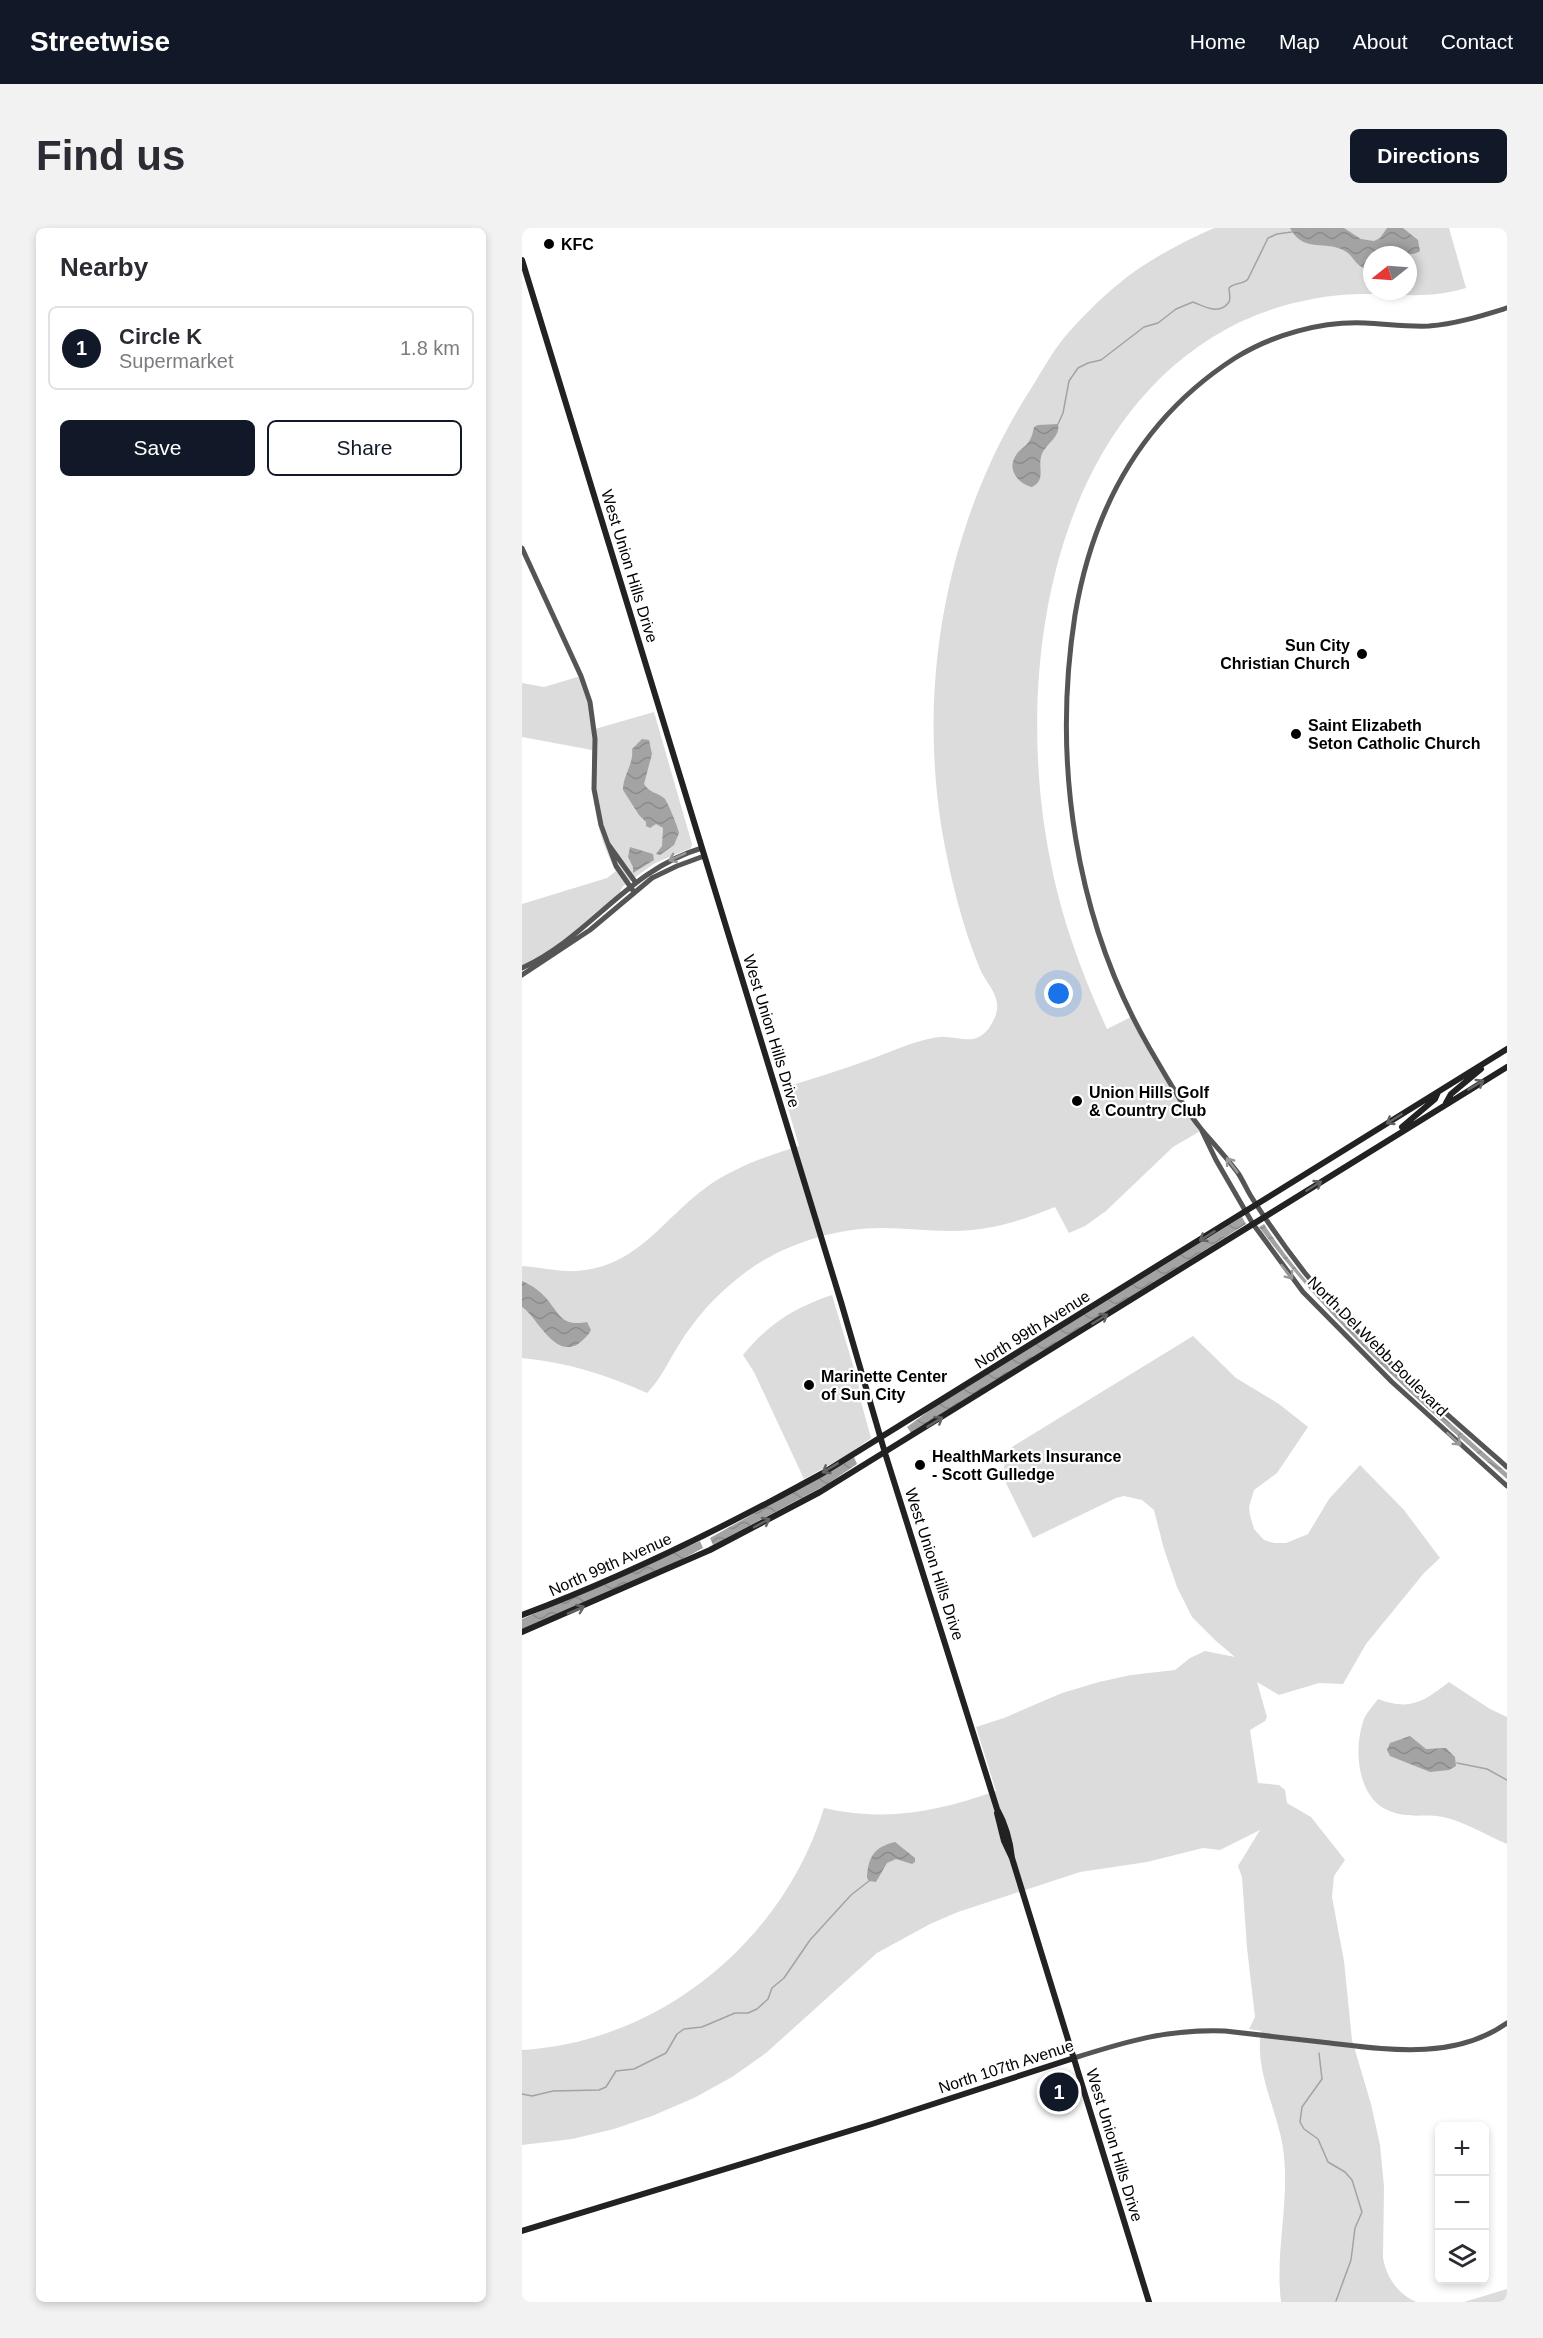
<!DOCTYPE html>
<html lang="en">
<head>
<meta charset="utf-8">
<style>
  :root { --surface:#fff; --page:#f2f2f3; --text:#2b2b33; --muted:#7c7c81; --line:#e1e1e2; --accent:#111827 }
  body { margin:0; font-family:Helvetica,sans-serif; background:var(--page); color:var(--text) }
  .controls { position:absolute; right:18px; bottom:18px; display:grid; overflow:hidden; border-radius:9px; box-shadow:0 3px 9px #0003 }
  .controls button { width:54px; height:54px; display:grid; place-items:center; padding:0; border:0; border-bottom:2px solid var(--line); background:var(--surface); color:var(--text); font:30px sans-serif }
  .compass { position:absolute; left:841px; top:18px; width:54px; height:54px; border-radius:50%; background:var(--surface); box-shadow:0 3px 9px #0003; rotate:253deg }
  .you { position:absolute; left:537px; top:766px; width:21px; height:21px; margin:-15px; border:4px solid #fff; border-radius:50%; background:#1a73e8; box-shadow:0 0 0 9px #1a73e833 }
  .badge { display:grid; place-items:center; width:39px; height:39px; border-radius:50%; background:var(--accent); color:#fff; font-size:20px; font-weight:700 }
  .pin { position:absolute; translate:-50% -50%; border:3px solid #fff; box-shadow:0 2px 6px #0006 }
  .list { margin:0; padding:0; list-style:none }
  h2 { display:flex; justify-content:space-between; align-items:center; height:78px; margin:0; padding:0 24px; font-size:26px }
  h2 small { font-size:20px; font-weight:400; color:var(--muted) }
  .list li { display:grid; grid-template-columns:39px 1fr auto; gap:18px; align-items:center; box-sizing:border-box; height:84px; margin:0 12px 12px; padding:0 12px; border:2px solid var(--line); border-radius:9px }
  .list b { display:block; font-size:22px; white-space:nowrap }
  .list p { margin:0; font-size:20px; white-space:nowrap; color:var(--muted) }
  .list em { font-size:20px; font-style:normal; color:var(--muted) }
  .actions { display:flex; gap:12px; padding:18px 24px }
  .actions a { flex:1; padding:14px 0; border:2px solid var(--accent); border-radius:9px; text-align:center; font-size:21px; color:var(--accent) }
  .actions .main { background:var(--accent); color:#fff }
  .icon { flex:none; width:33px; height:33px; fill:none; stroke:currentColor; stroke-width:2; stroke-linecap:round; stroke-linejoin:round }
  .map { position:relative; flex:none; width:985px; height:2074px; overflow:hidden; border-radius:9px }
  header { display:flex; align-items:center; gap:36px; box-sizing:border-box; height:84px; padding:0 30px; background:var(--accent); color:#fff }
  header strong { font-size:28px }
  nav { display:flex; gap:33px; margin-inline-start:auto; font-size:21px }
  .intro { display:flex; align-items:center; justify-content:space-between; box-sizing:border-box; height:144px; padding:0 36px }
  h1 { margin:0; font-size:42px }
  .button { padding:15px 27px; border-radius:9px; background:var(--accent); color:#fff; font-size:21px; font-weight:700 }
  main { display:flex; gap:36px; padding:0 36px }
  aside { flex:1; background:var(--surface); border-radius:9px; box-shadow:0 3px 9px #0003 }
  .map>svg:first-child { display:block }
</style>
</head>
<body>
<header>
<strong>Streetwise</strong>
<nav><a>Home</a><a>Map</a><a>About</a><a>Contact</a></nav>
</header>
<div class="intro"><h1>Find us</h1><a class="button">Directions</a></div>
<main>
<aside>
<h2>Nearby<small></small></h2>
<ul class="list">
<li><span class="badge">1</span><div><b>Circle K</b><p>Supermarket</p></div><em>1.8 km</em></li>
</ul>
<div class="actions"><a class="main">Save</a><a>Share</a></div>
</aside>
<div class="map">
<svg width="985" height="2074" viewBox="0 0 985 2074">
  <defs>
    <pattern id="water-waves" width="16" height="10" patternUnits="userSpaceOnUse" patternTransform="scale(1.5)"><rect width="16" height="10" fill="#a3a3a3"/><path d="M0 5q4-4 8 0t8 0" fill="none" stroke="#8b8b8b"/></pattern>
  </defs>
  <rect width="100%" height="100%" fill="#fff"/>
  <path fill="#dcdcdc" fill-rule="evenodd" d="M692,0H927L944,60C904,72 877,65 837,66C796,67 755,77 718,94C528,187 491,444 528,631C539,690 560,746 585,801L611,788L627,819L680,902L651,919L584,983L563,998L547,1005L533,979C506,990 479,999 450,1002C419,1005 389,1000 359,1000C309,1000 253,1019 215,1051C192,1069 173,1091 158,1115C147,1132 139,1151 125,1165C85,1147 44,1134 0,1130V1038C18,1039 37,1044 54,1043C116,1039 140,991 186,958C213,939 245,928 277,918L260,860C291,851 322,841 352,830C370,823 388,815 406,811C412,810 418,808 423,809C442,810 456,818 469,797C474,789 477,780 474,771C471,760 462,751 458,741C440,698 428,648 420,603C395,450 426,289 510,159C520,143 529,126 541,111C556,93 576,73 594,58C623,33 657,16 692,0ZM850,27H886V63H850Z
    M59,448L73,501L132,484L170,616L169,620L133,635L101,658L93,674L23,730L0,743V676L85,650L94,643C72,602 70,567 70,522L0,509V455L22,459Z
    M310,1067L336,1154L339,1174L349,1210L327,1226L282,1251L232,1144L221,1127C245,1097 273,1079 310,1067Z
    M671,1108L714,1150L757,1176L786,1199L755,1245L732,1262L727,1279L728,1287L732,1301L742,1312L752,1315H764L786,1306L807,1271L838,1237L882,1282L918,1330L902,1345L844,1416L821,1456L797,1455L757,1467L735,1454L745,1489L743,1493L728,1502L736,1555L757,1557L763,1562L765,1575L789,1589L823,1632L812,1648L810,1669L822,1733L830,1812L849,1876L858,1917L862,1959L861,2030C865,2050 875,2065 894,2074H759C753,2025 767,1977 762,1928C758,1885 732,1847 739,1803L727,1801L733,1789L725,1720L720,1649L716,1638L738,1602L698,1622L681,1620L625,1634L558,1644L436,1684L408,1696L355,1725L244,1825L210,1849L172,1870L130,1888L92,1901L50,1911L0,1917V1822C139,1814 262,1712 302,1580C365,1594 414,1584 474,1563L454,1499L482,1490L540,1465L577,1454L609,1447L653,1442L668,1430L683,1423L713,1429L694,1413L670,1389L655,1359L642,1321L632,1282L620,1272L602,1268L594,1270L511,1310L482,1251C481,1239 483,1229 490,1219Z
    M927,1454L968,1481L985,1489V1616C966,1608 941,1593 921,1589C900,1585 885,1592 863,1581C835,1566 832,1521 841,1494C843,1486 851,1478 856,1471C888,1483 901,1474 927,1454Z
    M985,2061V2074H942Z"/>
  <path fill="url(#water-waves)" d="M768,0H822L839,11L852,13L858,10L865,0H881L896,12L898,23C891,29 861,27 850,27V42C831,40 834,27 819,21C799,13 781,24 768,0Z
    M536,196C539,210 522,216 519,229C516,240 524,252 510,259C498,256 486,244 492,231C498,217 508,222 512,199L516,197Z
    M120,511L127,512L130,526L122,556C128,565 134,564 142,570C145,572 156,599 157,605L152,617L138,627L134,626L140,618L141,600L134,596L128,600L124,598V594L117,587L101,562C101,547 112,536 110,521Z
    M108,619L131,626L132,632L111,645V639L106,629Z
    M720,989L724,996L688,1019L389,1205L385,1199L412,1179Z
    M742,996C806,1093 899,1168 985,1245V1251C896,1174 808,1094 737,999Z
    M0,1053C9,1057 17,1062 24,1070C38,1086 39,1099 65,1094L69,1102C66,1108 61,1112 56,1116C32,1131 14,1087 0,1079Z
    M332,1229L335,1236L304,1257L191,1317L188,1310Z
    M178,1313L181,1320L141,1341L0,1401V1391Z
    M888,1508L904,1521L924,1520L933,1529L934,1538L927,1542L908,1544L868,1528L865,1522L868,1515Z
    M373,1614L393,1630V1634L390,1636L374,1631L365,1635L354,1654L347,1653L345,1650C346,1629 352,1619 373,1614Z"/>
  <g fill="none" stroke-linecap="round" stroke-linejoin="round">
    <path stroke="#a3a3a3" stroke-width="1.5" d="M536,196L541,185L547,153L556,140L566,135L579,132L622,99L636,95L654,81L671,74C682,78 697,88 707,74C709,70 707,64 707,60C712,54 721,57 726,51L746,10L755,6L770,4
      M935,1535L965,1541L985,1552
      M797,1825L800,1851L780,1879L778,1894L782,1901L796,1911L806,1934L823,1944L830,1952L840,1984L833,2000L829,2032L814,2073
      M0,1866L10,1868L31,1863L77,1862L84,1859L94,1843L112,1841L144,1825L155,1806L162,1801L180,1799L213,1785H226L235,1781L246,1771L250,1760L262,1750L288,1712L329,1667L347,1653"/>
    <path stroke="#555" stroke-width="5" d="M985,80C959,88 934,96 907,98C885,99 865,96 843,95C799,93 750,107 713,130C620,190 571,280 553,387C530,534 553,692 628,821C644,848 660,878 680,902C692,916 705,930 716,945C722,954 726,965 732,973C748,998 765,1022 783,1045C839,1114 918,1180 985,1239
      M0,320L59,448L68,474L73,511L72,561L79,597L94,638L112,664
      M86,616L114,655
      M0,740C68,709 105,642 180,620
      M0,747L68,702L130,650L155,638L182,628
      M680,903L694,932L731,996L781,1064L870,1154L985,1258
      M552,1830C606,1813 645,1801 703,1803C738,1807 773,1811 808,1815C867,1822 933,1832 985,1795"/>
    <path stroke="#222" stroke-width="6" d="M0,32L319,1074L363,1225L475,1581C484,1597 488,1612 490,1630
      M924,875L929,866L959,841
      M880,899L913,871L916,864
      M0,1387C104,1348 203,1299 301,1245L985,821
      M0,1404L188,1322L298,1264L985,839
      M475,1585L482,1613L490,1630L627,2074
      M0,2003L350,1896L552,1830"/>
  </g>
  <defs><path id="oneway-shaft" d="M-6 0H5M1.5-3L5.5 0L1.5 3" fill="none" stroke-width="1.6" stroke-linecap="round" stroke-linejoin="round" transform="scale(1.5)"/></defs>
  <g stroke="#999">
    <use href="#oneway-shaft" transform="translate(155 629) rotate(156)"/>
    <use href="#oneway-shaft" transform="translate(710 937) rotate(-127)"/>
    <use href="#oneway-shaft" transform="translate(765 1044) rotate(52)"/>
    <use href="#oneway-shaft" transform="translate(932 1211) rotate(42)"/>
  </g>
  <g stroke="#646464">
    <use href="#oneway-shaft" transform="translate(954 857) rotate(-31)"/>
    <use href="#oneway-shaft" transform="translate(872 891) rotate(148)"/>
    <use href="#oneway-shaft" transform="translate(792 958) rotate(-32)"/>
    <use href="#oneway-shaft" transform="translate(685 1008) rotate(148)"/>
    <use href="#oneway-shaft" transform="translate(578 1091) rotate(-32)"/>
    <use href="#oneway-shaft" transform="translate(413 1194) rotate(-32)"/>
    <use href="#oneway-shaft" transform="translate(308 1240) rotate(149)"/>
    <use href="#oneway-shaft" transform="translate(240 1295) rotate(-28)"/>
    <use href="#oneway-shaft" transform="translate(54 1382) rotate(-23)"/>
  </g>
  <g fill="#000" stroke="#fff" stroke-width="2">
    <circle cx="27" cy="16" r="6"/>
    <circle cx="840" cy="426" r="6"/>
    <circle cx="774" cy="506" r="6"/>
    <circle cx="555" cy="873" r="6"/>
    <circle cx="287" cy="1157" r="6"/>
    <circle cx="398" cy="1237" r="6"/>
  </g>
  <g text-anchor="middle" stroke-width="4.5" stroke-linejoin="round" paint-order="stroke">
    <g font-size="16" font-weight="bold" fill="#000" stroke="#fff" text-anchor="start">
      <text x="39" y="22">KFC</text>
      <text x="828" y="423" text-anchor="end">Sun City<tspan x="828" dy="18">Christian Church</tspan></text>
      <text x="786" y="503">Saint Elizabeth<tspan x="786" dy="18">Seton Catholic Church</tspan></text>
      <text x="567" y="870">Union Hills Golf<tspan x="567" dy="18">&amp; Country Club</tspan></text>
      <text x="299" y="1154">Marinette Center<tspan x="299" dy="18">of Sun City</tspan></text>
      <text x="410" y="1234">HealthMarkets Insurance<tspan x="410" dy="18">- Scott Gulledge</tspan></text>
    </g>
    <g font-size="16" fill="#000" stroke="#fff">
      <text transform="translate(108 338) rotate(73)" y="6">West Union Hills Drive</text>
      <text transform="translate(250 803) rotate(73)" y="6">West Union Hills Drive</text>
      <text transform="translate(510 1101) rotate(-32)" y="6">North 99th Avenue</text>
      <text transform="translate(856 1118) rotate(45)" y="6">North Del Webb Boulevard</text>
      <text transform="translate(88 1336) rotate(-24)" y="6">North 99th Avenue</text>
      <text transform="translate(413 1336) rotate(72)" y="6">West Union Hills Drive</text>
      <text transform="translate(484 1838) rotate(-18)" y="6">North 107th Avenue</text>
      <text transform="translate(593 1917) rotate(73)" y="6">West Union Hills Drive</text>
    </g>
  </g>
</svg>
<div class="controls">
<button>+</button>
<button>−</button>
<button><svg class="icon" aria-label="layers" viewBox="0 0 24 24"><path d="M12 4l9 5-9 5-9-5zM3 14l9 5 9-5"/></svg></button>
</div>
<svg class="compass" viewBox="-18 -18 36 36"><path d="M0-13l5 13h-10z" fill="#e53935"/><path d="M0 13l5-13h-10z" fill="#7c7c81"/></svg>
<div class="you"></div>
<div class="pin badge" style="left:537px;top:1864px">1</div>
</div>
</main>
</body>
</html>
